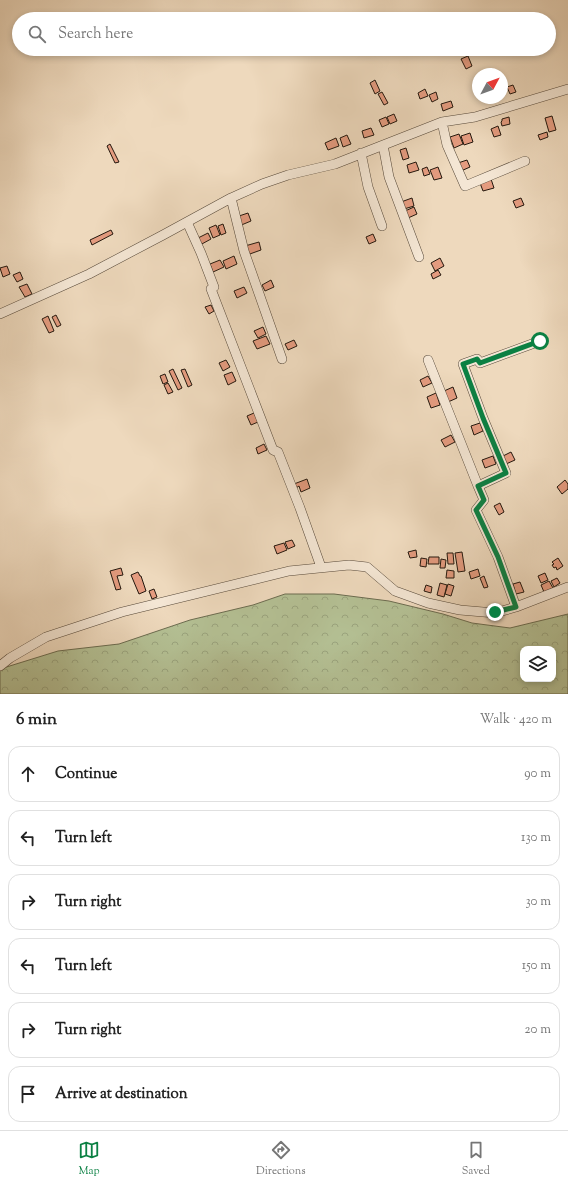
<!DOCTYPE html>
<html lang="en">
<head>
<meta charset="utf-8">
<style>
  :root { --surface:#fff; --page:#f6f6f6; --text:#222; --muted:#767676; --line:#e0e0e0; --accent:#0b8043 }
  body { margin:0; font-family:"Sorts Mill Goudy",serif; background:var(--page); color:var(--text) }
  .controls { position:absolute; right:12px; bottom:12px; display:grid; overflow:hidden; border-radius:8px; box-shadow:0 2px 6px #0003 }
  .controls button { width:36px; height:36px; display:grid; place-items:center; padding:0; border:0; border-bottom:1px solid var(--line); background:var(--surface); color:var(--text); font:20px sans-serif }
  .compass { position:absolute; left:472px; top:68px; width:36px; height:36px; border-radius:50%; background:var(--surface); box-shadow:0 2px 6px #0003; rotate:49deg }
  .stop { position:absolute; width:12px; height:12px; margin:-9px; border:3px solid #0b8043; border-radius:50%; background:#fff }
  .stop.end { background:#0b8043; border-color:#fff; box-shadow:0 1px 4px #0008 }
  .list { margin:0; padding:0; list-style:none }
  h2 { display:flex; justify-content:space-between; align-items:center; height:52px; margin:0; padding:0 16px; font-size:17px }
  h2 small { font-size:13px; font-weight:400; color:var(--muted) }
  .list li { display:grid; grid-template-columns:26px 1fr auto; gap:12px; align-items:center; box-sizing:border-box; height:56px; margin:0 8px 8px; padding:0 8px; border:1px solid var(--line); border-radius:12px }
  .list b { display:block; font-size:15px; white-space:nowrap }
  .list em { font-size:13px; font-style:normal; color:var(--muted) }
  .icon { flex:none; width:22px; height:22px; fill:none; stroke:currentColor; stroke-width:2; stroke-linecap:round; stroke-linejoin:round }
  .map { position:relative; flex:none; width:568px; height:694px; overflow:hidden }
  .search { position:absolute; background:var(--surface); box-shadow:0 2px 6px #0003; left:12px; right:12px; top:12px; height:44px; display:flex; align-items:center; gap:10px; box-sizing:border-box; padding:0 14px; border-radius:22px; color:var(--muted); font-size:15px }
  .sheet { height:436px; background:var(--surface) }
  nav { display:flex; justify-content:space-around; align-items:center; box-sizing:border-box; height:56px; border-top:1px solid var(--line); background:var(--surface); font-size:11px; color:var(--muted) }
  nav a { display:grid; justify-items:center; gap:2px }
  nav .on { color:var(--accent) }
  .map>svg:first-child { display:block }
</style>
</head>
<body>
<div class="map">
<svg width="568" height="694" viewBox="0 0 568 694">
  <defs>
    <pattern id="forest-crowns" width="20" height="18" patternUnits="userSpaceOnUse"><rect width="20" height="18" fill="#b4c094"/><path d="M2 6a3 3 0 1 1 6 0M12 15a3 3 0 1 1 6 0" fill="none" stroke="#9aa47e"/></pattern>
  </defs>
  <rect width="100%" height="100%" fill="#eed9bd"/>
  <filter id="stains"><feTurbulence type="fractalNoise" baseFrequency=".005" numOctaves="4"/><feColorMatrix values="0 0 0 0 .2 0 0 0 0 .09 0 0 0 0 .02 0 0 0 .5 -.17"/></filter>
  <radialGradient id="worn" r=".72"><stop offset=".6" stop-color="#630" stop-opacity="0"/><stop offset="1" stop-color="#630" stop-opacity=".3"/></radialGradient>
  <path fill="url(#forest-crowns)" stroke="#6c6c50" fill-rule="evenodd" d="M285,594H334L389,601L443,614L472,623L510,628L568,614V694H0V669L58,651L119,644L190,620L253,605ZM523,649H553V679H523Z"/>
  <path fill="#e49b7f" stroke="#23170d" d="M468,56L472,66L466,69L461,59Z
    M375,80L380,91L375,94L370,83Z
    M513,85L516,92L510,94L507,87Z
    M425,89L428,96L420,99L418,93Z
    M382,92L388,103L384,105L378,94Z
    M436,92L438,99L432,102L429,95Z
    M451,101L453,107L443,111L441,104Z
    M394,114L397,121L390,124L387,117Z
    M552,116L556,130L549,132L545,118Z
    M386,117L389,124L382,127L379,120Z
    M509,117L510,124L502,126L501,122L502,121V119Z
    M498,126L501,135L494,137L491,129Z
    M371,128L374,135L364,138L362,131Z
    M547,132L548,137L540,140L538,135Z
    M470,133L473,142L464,145L461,136Z
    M459,134L463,144L454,148L450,137Z
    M347,135L351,144L343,147L340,138Z
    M336,138L339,146L328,150L325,143Z
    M110,144L119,162L115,163L107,146Z
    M406,148L409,158L403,160L400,150Z
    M467,160L470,167L461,171L458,163Z
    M416,162L419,170L409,173L407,165Z
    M427,167L430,174L424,176L422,169Z
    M438,167L442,178L434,180L430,170Z
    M491,179L494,188L483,191L480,183Z
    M412,198L414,206L404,209L401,202Z
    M521,198L524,205L516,208L513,201Z
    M414,207L417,214L408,218L405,211Z
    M248,213L251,221L239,226L236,217Z
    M223,224L226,233L221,235L218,226Z
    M216,225L220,235L213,238L209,228Z
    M111,230L113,234L92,245L90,240Z
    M208,233L211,239L200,245L196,239Z
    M373,234L376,241L369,244L366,237Z
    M259,242L261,250L247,255L245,246Z
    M234,256L237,264L226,269L223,261Z
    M440,258L444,266L435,271L431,263Z
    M220,260L224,267L213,272L210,264Z
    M7,266L10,274L3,277L0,268Z
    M438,270L441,275L433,279L431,274Z
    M20,272L23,279L17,282L13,275Z
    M271,280L274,287L265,291L262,285Z
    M27,284L32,294L25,297L19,287Z
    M244,287L247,293L237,298L234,291Z
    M211,305L214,311L209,314L205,307Z
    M56,315L61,325L57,327L52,317Z
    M48,316L54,331L49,333L42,319Z
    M263,327L266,334L258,338L254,331Z
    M266,336L270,344L257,349L253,341Z
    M294,340L297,346L288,350L285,344Z
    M226,360L230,367L223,371L219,363Z
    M173,369L182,388L178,390L169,371Z
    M185,369L192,385L188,387L181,370Z
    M232,372L236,381L228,385L224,375Z
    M165,374L168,382L163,384L160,376Z
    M428,376L432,383L423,387L420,380Z
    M168,383L173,392L168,394L164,385Z
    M453,387L457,398L448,402L444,391Z
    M436,393L440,405L431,408L427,397Z
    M254,413L258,422L251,425L247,416Z
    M480,423L483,431L474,435L471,426Z
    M451,435L455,442L445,447L441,440Z
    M264,444L267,450L258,454L256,448Z
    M511,452L515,460L506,464L503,456Z
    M493,456L496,464L485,468L482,460Z
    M307,479L310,488L301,492L299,486L296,488L294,484Z
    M565,480L568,484V489L562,494L557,487Z
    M500,503L504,512L499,515L494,506Z
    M292,540L295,546L288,549L285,542Z
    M284,543L287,550L277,554L274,546Z
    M416,550L417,557L410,558L408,552Z
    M462,552L465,571L458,572L455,553Z
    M447,553H453L454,564H448Z
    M429,557H439V564H428Z
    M421,558L427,559L426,567L420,566Z
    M558,558L563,566L557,570L556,567L554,568L552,565L554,564L552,562Z
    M441,559L446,560L445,568H440Z
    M121,568L123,575L117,576L121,589L116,590L110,571Z
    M478,569L480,576L471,579L469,572Z
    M447,570L454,571V578H446Z
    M138,572L140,576H141L146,591L139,594L131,575Z
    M545,573L548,580L541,583L538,576Z
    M484,576L488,587L484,588L480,578Z
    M557,578L560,583L554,587L551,581Z
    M549,581L553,588L544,592L541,585Z
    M520,582L524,592L516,594L513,584Z
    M440,583L447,585L444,597L437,595Z
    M448,584L454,586L451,596L445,594Z
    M426,585L432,587L431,593L424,591Z
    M154,589L157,597L152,599L149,591Z"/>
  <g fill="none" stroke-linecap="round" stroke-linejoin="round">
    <defs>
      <path id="minor" d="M442,122L447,145L465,186L525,161
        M383,145L389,177L419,257
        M361,153L368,187L382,226
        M231,198L244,251L282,359
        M187,222L201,253L214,287L211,289L273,450L278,452L300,508L321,567
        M0,314L89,274L163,235L231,198L262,184L288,175L335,164L442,122L475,117L568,89
        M428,360L478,486L484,500L476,510L498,557L516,607
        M478,486L506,473L483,418L463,364L477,359L480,363L540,341
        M0,666L10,658L46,637L122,612L289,571L349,565L367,567L395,591L428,603L460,610L495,613L516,607L568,587"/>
    </defs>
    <use href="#minor" stroke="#564839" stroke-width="10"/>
    <use href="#minor" stroke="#f4e6d4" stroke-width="9"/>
  </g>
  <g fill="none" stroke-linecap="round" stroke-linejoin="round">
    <path stroke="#0b8043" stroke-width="5" d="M495,612L516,607L498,557L476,510L484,500L478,486L506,473L483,418L463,364L477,359L480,363L540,341"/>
  </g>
  <rect width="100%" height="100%" filter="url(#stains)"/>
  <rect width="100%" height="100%" fill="url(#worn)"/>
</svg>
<div class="controls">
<button><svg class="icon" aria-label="layers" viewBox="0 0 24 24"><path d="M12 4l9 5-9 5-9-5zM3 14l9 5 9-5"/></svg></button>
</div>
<svg class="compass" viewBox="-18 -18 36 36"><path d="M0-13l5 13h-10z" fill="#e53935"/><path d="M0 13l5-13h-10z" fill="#767676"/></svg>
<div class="stop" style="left:540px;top:341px"></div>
<div class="stop end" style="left:495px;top:612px"></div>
<div class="search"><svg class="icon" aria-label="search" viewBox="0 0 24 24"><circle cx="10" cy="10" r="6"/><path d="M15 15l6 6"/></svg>Search here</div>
</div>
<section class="sheet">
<h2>6 min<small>Walk · 420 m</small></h2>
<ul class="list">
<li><svg class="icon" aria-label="ahead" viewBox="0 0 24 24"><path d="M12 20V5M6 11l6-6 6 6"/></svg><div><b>Continue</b></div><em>90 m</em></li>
<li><svg class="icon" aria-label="left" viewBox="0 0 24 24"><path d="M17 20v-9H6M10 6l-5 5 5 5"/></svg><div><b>Turn left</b></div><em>130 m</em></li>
<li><svg class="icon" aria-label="right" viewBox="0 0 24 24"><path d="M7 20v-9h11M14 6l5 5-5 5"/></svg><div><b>Turn right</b></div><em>30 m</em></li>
<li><svg class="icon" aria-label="left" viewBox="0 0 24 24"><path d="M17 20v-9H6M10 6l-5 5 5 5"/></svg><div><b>Turn left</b></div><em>150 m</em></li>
<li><svg class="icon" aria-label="right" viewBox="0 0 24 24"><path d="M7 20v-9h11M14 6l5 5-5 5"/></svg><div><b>Turn right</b></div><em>20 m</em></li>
<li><svg class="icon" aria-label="arrive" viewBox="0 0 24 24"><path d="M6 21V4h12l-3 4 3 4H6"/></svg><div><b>Arrive at destination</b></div></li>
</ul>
</section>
<nav>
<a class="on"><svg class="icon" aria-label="map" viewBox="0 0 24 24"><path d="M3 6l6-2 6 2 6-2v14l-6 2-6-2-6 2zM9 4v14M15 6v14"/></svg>Map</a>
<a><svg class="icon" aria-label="directions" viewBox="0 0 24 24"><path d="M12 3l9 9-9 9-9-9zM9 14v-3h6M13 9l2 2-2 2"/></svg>Directions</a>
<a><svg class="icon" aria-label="saved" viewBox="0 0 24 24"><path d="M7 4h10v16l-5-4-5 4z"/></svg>Saved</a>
</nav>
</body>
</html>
